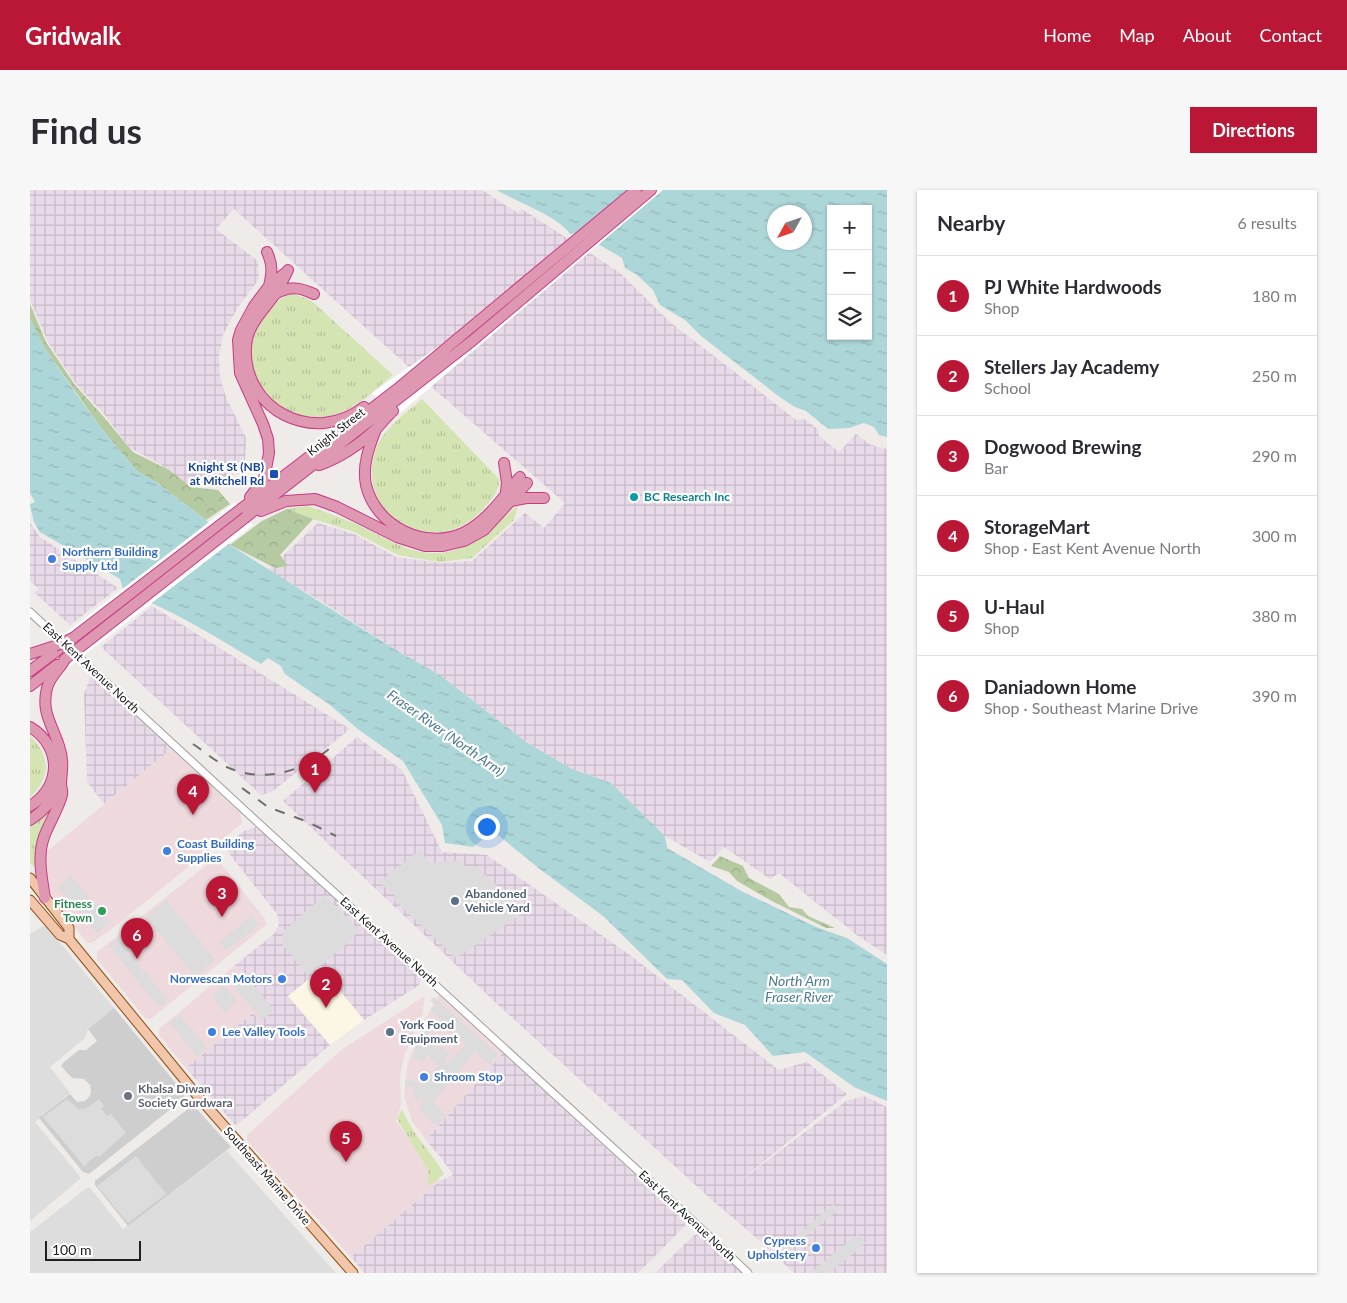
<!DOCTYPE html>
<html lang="en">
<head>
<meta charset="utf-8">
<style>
  :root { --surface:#fff; --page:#f7f7f7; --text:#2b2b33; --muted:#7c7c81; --line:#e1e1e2; --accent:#b91735 }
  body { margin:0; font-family:Lato,sans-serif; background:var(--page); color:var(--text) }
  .controls { position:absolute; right:15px; top:15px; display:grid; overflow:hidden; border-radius:0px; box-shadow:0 1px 4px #0004 }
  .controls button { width:45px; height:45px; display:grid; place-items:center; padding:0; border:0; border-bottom:1px solid var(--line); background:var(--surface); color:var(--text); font:25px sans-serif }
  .compass { position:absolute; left:737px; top:15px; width:45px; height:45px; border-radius:50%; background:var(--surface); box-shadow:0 1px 4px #0004; rotate:230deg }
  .scale { position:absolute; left:15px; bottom:12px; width:96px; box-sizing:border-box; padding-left:5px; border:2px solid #202020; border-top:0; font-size:14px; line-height:18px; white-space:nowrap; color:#202020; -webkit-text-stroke:4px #fff; paint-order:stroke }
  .you { position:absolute; left:456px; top:636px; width:18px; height:18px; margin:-12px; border:4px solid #fff; border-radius:50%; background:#1a73e8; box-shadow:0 0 0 8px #1a73e833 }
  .badge { display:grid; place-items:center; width:32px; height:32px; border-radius:50%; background:var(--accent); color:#fff; font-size:16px; font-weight:700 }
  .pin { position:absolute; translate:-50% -41px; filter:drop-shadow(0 1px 2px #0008) }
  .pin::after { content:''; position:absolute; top:26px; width:18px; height:15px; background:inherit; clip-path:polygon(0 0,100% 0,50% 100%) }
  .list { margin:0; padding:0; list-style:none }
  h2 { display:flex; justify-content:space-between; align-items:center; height:65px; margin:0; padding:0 20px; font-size:21px }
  h2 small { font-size:16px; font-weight:400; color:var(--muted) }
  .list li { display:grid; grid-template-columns:32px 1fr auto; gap:15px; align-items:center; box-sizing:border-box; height:80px; padding:0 20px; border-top:1px solid var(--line) }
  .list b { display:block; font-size:19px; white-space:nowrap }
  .list p { margin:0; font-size:16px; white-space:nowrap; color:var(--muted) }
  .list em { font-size:16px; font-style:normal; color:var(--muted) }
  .icon { flex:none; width:28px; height:28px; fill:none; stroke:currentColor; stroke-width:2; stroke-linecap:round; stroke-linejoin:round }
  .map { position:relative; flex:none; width:857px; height:1083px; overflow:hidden; border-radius:0px }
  header { display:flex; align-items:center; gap:30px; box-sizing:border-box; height:70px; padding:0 25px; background:var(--accent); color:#fff }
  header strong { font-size:24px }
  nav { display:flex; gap:28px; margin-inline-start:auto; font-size:18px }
  .intro { display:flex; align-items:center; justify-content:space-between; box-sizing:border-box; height:120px; padding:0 30px }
  h1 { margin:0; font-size:35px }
  .button { padding:12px 22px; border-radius:0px; background:var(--accent); color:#fff; font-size:18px; font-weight:700 }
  main { display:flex; gap:30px; padding:0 30px }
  aside { flex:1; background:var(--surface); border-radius:0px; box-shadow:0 1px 4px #0004 }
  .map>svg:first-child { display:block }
</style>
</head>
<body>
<header>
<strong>Gridwalk</strong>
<nav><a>Home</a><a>Map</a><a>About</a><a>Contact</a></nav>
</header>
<div class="intro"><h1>Find us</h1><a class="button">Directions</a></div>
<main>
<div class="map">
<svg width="857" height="1083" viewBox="0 0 857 1083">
  <defs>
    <pattern id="industrial-grid" width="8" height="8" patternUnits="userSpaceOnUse" patternTransform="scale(1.25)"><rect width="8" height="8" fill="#e8dae8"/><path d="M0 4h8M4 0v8" fill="none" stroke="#c7bbc7"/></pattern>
    <pattern id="grass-tufts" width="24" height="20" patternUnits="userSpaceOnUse" patternTransform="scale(1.25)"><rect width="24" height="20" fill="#d4e4b3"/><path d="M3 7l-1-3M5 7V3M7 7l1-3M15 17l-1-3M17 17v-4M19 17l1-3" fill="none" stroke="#b6c39a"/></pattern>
    <pattern id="forest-crowns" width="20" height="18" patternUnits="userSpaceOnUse" patternTransform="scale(1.25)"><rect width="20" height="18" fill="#b5caa1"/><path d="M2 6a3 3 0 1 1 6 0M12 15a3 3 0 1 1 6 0" fill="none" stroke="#9bad8a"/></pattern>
    <pattern id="water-ripples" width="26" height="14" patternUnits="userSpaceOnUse" patternTransform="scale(1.25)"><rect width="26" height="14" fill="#add6d8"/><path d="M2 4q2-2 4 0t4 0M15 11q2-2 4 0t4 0" fill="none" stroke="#95b7b9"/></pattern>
  </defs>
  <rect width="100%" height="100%" fill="#efebe8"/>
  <path fill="#dedddd" d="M13,736L18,738L84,818L58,839L55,848L20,877L40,903L5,932L49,985L50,989L0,1031V744Z
    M197,961L306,1083H0V1042L58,997L62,1000L93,1039Z"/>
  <path fill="#eed9dc" d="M141,559L210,623L212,631L211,634L88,734L62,753H57L32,720V715L28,710L23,707L15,687L14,664Z
    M184,669L189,671L235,729L236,735L122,828L116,829L67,769V762Z
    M205,775L242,821L230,831L223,823L156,878L129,845L128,840Z
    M409,805L473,863L396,950L382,931L374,906L377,877L391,836Z
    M395,806L392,826L374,866L370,887L371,915L366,931L410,991L321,1067L217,950V945L311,860Z"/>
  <path fill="url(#industrial-grid)" d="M0,0H452L488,23L492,19L589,82L641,133L701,179L766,230L774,229L788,239L789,246L809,262L826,244L841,255L857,259V765L828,746L749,683L740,689L694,657L680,672L635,646L581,593L542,579L496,552L410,485L369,462L294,413L238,380L288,333L324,344L366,367L411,373L442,371L495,323L514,338L535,313L382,180L204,19L186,39L228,71L229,89L208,117L193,145L189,167L190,187L196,207L216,248L215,271L209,279L188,297L158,295L130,274L100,258L74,224L46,194L18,152L0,110Z
    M0,333L10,347L88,398L40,435L5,403L9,399L0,391Z
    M122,416L320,539L242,602L231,605L71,457Z
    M61,485L141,559L74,614L57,592L54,504Z
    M327,547L372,580L412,662L457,665L600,765L749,880L777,872L817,904L705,995L816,911L834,906L857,917V1083H764L722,1044L684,1012L466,813L253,611Z
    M225,637H227L287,691L390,787L391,791L388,796L334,830L291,779L258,806L300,855L207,935L204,934L156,878L223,823L230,831L242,821L205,775L244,744L249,734L247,724L197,661L198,655L212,642Z
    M473,863L654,1030L655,1036L608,1083H334L321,1067L410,991L423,985L412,969L396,950Z
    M668,1044L671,1045L712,1083H625L663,1046Z"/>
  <path fill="#fcf7e4" d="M292,779L334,830L300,855L258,806Z"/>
  <path fill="#cecece" d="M84,818L153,902L154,906L152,910L59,984L53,982L9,928L40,904L47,912L55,911L60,906L61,901L60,895L54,889L42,888L31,876L33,873L49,860H56L67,851L58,839Z
    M162,916L165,917L201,957L98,1036L65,995V991Z"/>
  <path fill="url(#grass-tufts)" d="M263,104L278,109L284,113L363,185C346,199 328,217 307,224C299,227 285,230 277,229C273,229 269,226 266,225C247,217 234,207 226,187C224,183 220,177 220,173C219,145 235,110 263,104Z
    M392,209L470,290C467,304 462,309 453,319C413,365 340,340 342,278C343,270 345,259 349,252C359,235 377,222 392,209Z
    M278,316C292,321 307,326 321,332C361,349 390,376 436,356C456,347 470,328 488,316L484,330L442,368L410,372L368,365L322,341L283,329L257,319Z
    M0,546C21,566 21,588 0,607Z
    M24,616L6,679L0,673V637L14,627Z
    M372,919C382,944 401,961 414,984L398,997V980L367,929Z"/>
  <path fill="url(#forest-crowns)" d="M0,114L16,152L45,195L73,226L103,262L139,280L161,297L188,300L200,314L176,330L126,292L107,281L71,238L14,157L0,129Z
    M257,319L283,329L250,365L258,376L245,378L200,355L232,331Z
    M690,666L713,676L719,688L749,704L759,717L772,719L778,726L805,738H796L740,710L707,691L699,682L681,676Z"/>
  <path fill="#dcdcdc" d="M390,660L400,673L429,670L438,678L445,676L489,715V726L426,768L363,709L365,706L349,692Z
    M41,686L80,732L67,743L28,697Z
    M295,705L329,740L319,752L278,786L251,753L255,749L251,743Z
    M136,710L185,770L165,787L116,727Z
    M222,726L229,735L207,753H205L196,760L190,752Z
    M87,748L138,810L129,817L79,756Z
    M207,782L214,791L218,788L244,820L232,830L199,790Z
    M191,792L207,811L194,822L182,806L190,799L188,795Z
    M404,807L468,865L460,875L445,862L403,912L416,925L408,935L405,932L403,934L395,923L394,924L389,920L391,917L389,915L394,909L391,907L388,911L383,907L385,904L382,901L383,899L380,896L375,897L376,889L379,891L382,888L390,896L409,876L397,865L393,871L383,868L393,837L401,841L398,844L420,865L415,871L417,874L436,854L400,820L405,815L400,811Z
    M150,825L177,858L167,866L140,833Z
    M37,909L50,920L52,918L54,920L69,909L74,916L71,918L77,926L81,924L96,943L69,967L67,965L58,972L55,977L13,927Z
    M106,966L136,1004L98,1033L67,996Z
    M804,1014L808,1020L756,1062L752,1057Z
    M828,1044L836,1053L799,1083H780Z"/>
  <path fill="url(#water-ripples)" fill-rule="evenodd" d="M467,0H857V247L849,245L844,237L834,233L819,238L798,239L776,221L765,217L751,208L671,146L655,130L630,115L623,100L607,85L595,78L592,68L549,43L540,44C528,26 486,12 467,0ZM801,19H838V146H801ZM744,22H774V52H744Z
    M0,129L14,157L47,205L71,238L107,281L126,292L176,330L200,355L369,462L410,485L496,552L542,579L581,593L635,646L637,658L713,702L786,737L817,748L857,774V911L824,897L775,862L743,866L715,835L684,823L652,790L637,789L573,726L511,680L463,641L443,657L415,653L412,635L373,571L329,540L300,515L255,484L251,476L238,468L231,474C187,448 143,419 94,402L90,389L10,342L4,332L0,316V314L5,312L0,303Z"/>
  <path fill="#fff" d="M599,0H633L363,229L342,203L419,149Z
    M205,312L223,335L40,476L21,451L33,445Z"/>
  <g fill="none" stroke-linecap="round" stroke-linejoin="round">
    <defs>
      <path id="minor" d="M0,422L223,628L665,1033L718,1083"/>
      <path id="major" d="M0,688L39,738V749
        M0,710L30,745L39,749L166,904L323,1083"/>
      <path id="highway" d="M237,62C243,75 242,83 239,96
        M258,80C254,88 250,97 245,104C234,120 217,135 216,156C212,220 284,256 334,217
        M245,104C260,96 269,97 284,104
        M346,239C339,257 332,276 336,295C346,337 395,360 433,343C457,332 474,306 490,287
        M474,273L477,292L476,302
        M289,275C309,268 330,254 346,239C352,233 357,226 363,221
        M220,307L234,289L239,263L238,249L233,234L210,183L208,150L211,140L224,116L239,96L254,84
        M481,311L496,308H514
        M231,321L256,311L285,309L307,317L367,347L395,356H413L434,351L454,340L497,293
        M216,327L442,151L621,0
        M43,448L366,200L606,0
        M0,464L25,456
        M0,481L28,460
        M0,496L27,475
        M0,537C32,556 32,597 0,616
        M0,630C13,622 23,610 30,596
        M15,708C12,688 7,667 14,647C19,633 28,620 32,605C33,601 31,597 31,593C32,579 34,570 29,556C22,534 11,522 17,498C20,486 30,479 35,469"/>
    </defs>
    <use href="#minor" stroke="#9d9d9d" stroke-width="9"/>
    <use href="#major" stroke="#8b4c11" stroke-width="11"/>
    <use href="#highway" stroke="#c83a85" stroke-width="12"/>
    <use href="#minor" stroke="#fff" stroke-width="7"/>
    <use href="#major" stroke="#f2c6aa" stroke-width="9"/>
    <use href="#highway" stroke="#de98b2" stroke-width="10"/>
    <path stroke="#6e6e6e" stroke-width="2" stroke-dasharray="10 10" stroke-linecap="butt" d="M163,554C175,562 186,572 199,578C234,593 271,582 299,559
      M212,598L238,617L278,632L306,646"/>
    <defs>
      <path id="highway-bridge" d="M25,456L43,448
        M35,469L216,327"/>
    </defs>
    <use href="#highway-bridge" stroke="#c83a85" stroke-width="12" stroke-linecap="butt"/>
    <use href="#highway-bridge" stroke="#de98b2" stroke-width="10"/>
  </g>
  <rect fill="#1a4fb4" stroke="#fff" stroke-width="2" x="239" y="279" width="10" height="10" rx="2.5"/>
  <circle fill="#0f9aa8" stroke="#fff" stroke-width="2" cx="604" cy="307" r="5"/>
  <g fill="#3f7fe0" stroke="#fff" stroke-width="2">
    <circle cx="22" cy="369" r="5"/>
    <circle cx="137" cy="661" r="5"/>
    <circle cx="252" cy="789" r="5"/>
    <circle cx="182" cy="842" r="5"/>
    <circle cx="394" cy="887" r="5"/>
    <circle cx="786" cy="1058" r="5"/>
  </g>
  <g fill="#5c6f8a" stroke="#fff" stroke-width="2">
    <circle cx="425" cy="711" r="5"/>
    <circle cx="360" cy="842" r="5"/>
  </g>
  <circle fill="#2e9e5b" stroke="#fff" stroke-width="2" cx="72" cy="721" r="5"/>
  <circle fill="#6b7280" stroke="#fff" stroke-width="2" cx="98" cy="906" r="5"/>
  <g text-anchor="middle" stroke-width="4.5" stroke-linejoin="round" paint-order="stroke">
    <g font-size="12" fill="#202020" stroke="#fff">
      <text transform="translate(306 242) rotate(-38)" y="4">Knight Street</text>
      <text transform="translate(61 478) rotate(43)" y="4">East Kent Avenue North</text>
      <text transform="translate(359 752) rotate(42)" y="4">East Kent Avenue North</text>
      <text transform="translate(237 986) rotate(49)" y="4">Southeast Marine Drive</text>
      <text transform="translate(657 1026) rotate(43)" y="4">East Kent Avenue North</text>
    </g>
    <g font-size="12" font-weight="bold" fill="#164399" stroke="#fff" text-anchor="end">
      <text x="234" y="281">Knight St (NB)<tspan x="234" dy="14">at Mitchell Rd</tspan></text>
    </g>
    <g font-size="12" font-weight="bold" fill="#0d838f" stroke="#fff" text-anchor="start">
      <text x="614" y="311">BC Research Inc</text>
    </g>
    <g font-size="12" font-weight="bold" fill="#366cbe" stroke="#fff" text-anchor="start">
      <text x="32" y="366">Northern Building<tspan x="32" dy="14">Supply Ltd</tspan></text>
      <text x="147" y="658">Coast Building<tspan x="147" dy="14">Supplies</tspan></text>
      <text x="242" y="793" text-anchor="end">Norwescan Motors</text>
      <text x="192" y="846">Lee Valley Tools</text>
      <text x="404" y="891">Shroom Stop</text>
      <text x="776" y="1055" text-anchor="end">Cypress<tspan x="776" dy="14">Upholstery</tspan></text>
    </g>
    <g font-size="12" font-weight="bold" fill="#4e5e75" stroke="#fff" text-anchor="start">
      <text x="435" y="708">Abandoned<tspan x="435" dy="14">Vehicle Yard</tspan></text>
      <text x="370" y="839">York Food<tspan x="370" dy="14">Equipment</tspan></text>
    </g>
    <g font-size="12" font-weight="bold" fill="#27864d" stroke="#fff" text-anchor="end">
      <text x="62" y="718">Fitness<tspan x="62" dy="14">Town</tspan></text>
    </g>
    <g font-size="12" font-weight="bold" fill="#5b616d" stroke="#fff" text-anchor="start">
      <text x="108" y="903">Khalsa Diwan<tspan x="108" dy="14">Society Gurdwara</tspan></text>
    </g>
    <g font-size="14" font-style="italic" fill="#4c7a90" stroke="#fff">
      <text transform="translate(416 543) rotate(35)" y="5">Fraser River (North Arm)</text>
      <text x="769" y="796">North Arm<tspan x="769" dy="16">Fraser River</tspan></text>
    </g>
  </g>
</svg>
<div class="controls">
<button>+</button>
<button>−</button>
<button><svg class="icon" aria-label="layers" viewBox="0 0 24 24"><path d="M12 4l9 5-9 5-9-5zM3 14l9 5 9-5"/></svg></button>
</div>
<svg class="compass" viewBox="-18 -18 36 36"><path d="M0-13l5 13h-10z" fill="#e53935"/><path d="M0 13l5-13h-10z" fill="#7c7c81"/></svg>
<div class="scale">100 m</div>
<div class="you"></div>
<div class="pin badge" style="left:285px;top:603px">1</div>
<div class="pin badge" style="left:296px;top:818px">2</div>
<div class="pin badge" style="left:192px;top:727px">3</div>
<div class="pin badge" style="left:163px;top:625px">4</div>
<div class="pin badge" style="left:316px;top:972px">5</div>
<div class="pin badge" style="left:107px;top:769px">6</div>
</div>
<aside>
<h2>Nearby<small>6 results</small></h2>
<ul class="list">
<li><span class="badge">1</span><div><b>PJ White Hardwoods</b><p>Shop</p></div><em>180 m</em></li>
<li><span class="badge">2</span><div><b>Stellers Jay Academy</b><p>School</p></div><em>250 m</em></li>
<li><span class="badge">3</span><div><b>Dogwood Brewing</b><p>Bar</p></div><em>290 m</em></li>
<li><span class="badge">4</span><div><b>StorageMart</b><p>Shop · East Kent Avenue North</p></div><em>300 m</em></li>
<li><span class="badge">5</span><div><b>U-Haul</b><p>Shop</p></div><em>380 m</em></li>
<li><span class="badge">6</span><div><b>Daniadown Home</b><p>Shop · Southeast Marine Drive</p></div><em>390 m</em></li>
</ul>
</aside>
</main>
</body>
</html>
